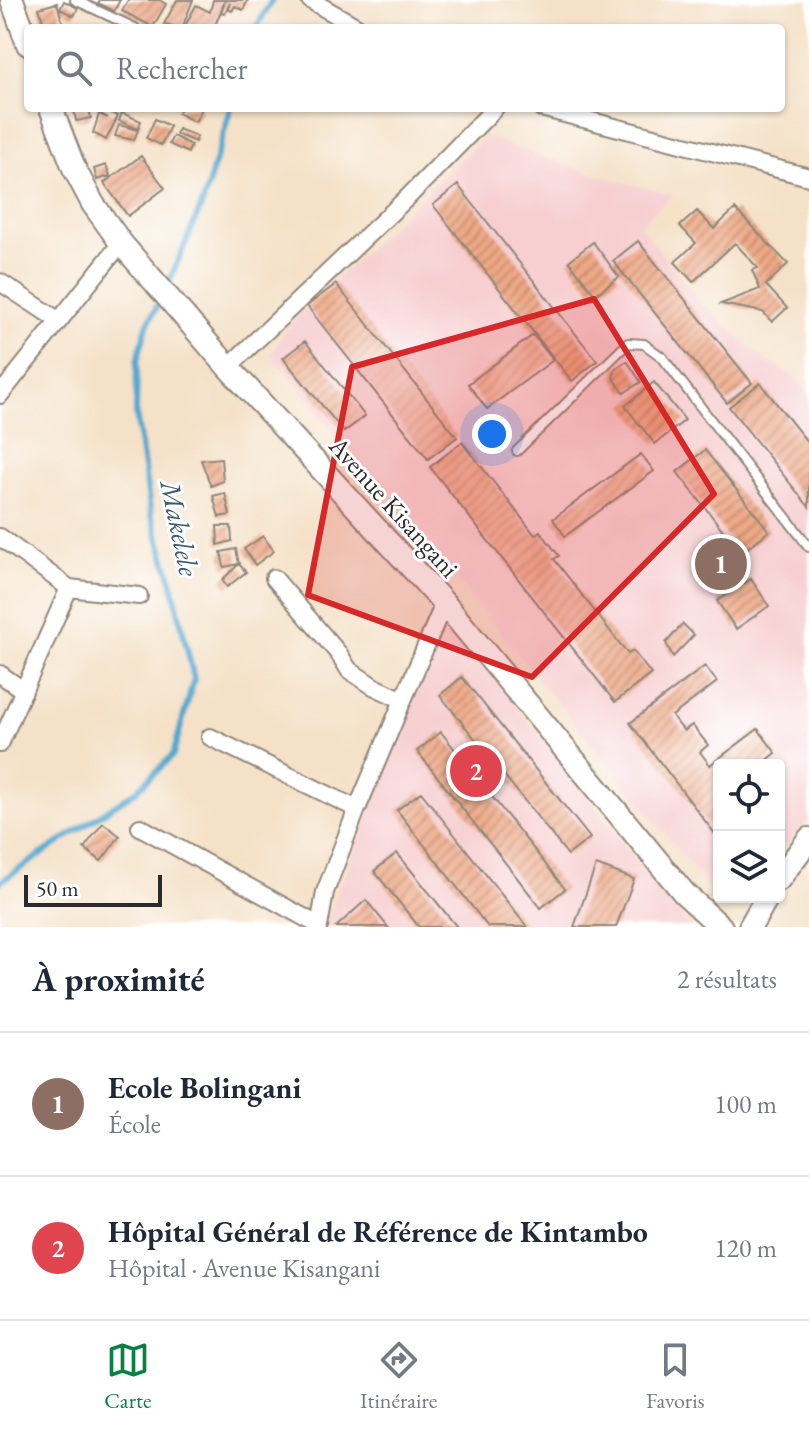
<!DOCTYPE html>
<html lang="fr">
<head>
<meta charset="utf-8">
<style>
  :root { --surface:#fff; --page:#f2f2f3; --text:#1f2937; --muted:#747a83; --line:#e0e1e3; --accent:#0b8043 }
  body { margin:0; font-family:"EB Garamond",serif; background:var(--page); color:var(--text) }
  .controls { position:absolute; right:24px; bottom:24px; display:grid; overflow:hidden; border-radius:8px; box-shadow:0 2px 6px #0004 }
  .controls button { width:72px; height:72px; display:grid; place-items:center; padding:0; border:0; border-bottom:2px solid var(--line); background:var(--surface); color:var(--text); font:40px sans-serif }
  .scale { position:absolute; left:24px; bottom:20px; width:138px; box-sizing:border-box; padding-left:8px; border:4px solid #2b2b2b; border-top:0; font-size:22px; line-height:28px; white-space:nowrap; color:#2b2b2b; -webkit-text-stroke:6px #fff; paint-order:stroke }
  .you { position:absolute; left:492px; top:434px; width:28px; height:28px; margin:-20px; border:6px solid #fff; border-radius:50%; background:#1a73e8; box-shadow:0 0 0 12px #1a73e833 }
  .badge { display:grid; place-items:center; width:52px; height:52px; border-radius:50%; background:var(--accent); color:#fff; font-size:26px; font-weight:700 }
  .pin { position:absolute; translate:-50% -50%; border:4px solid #fff; box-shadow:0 2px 8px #0006 }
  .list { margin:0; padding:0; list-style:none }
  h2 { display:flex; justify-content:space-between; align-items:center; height:104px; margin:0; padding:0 32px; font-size:34px }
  h2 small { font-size:26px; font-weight:400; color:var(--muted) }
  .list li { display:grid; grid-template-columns:52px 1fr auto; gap:24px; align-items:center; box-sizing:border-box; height:144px; padding:0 32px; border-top:2px solid var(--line) }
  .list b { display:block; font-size:30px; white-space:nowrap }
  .list p { margin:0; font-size:26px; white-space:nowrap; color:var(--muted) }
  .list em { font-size:26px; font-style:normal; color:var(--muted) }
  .icon { flex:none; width:44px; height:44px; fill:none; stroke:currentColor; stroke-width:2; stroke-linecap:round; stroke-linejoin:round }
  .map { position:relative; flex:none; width:809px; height:927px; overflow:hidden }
  .search { position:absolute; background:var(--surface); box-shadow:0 2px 6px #0004; left:24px; right:24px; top:24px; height:88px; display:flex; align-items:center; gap:20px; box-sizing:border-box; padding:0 28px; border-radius:8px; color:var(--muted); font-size:30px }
  .sheet { height:392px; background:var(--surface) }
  nav { display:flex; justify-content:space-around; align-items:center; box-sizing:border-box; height:112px; border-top:2px solid var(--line); background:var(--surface); font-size:22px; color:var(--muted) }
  nav a { display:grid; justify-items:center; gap:4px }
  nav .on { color:var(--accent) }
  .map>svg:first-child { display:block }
</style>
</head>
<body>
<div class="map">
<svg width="809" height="927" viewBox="0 0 809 927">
  <defs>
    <pattern id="building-hatch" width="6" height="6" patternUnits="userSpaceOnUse" patternTransform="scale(2)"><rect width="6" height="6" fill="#eea986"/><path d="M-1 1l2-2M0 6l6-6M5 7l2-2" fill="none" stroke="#c18a6e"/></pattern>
  </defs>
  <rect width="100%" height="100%" fill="#fff"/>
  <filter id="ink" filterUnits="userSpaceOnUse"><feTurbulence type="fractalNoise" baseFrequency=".0125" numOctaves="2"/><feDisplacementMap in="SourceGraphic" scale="16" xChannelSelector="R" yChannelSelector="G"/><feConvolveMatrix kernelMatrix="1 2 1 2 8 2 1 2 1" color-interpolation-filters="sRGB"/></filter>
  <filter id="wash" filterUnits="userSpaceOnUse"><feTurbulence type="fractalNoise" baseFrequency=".006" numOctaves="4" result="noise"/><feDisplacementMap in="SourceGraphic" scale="32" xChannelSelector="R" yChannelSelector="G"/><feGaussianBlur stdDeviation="1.8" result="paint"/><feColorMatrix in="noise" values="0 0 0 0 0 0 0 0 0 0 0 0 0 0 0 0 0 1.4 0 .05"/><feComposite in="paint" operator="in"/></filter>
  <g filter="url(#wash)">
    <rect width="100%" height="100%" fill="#f4e1c7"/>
    <path fill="#f7cfd0" d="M485,136L589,173L673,195L639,225L700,301L757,354L795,378L809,393V820L779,853V765H719V897H726L721,901L271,354L290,324Z
      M445,615L689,927H324Z"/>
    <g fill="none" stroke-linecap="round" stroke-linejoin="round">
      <path stroke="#54a7cf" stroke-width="6" d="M256,28L272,0
        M166,289L203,202L231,108
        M0,882L136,791L173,755L194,679L170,575L151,515L136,413L137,362L147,325L161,299"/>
    </g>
    <g id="blocks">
      <path fill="url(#building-hatch)" d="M100,0H120L114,11L98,3Z
        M128,0H159L166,4L153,27L122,11Z
        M177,0H193L182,28L164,24Z
        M213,0H248L243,10L235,6L232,11L228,9L230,3L225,13L221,12L225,1L214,28H184L196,5L210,12Z
        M64,1L78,8L74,16L60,9Z
        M57,3L63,24L45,28L39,8Z
        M89,108L91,118L76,121L74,110Z
        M100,108L118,116L106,140L93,133L99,114L108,118L97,112Z
        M181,108H202L195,122L178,113Z
        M122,113L141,121L138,129L119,121Z
        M155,119L170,126L161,145L146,138Z
        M119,125L138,130L134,140L115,136Z
        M178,129L197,136L195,142L176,134Z
        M173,136L191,145L188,153L169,144Z
        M141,156L165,188L128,216L104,183Z
        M106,165L110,176L97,180L94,169Z
        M458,185L597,361L572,381L433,205Z
        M735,209L788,264L766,285L787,308L772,322L763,312L721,304L760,289L752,270L758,268L735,243L693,282L675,262L696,243L680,226L697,211L714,229Z
        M638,241L752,383L727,403L613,261Z
        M593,242L619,277L595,295L569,261Z
        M336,284L457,437L428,459L307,306Z
        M533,335L553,360L487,409L468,384Z
        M305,341L365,416L344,432L283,358Z
        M627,361L641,382L624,393L613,377L616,368Z
        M654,382L685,420L655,444L625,406Z
        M760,383L809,444V507L729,407Z
        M462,442L535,535L540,531L559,556L554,559L628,654L633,651L651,674L615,702L430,467Z
        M705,450L769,531L741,553L677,472Z
        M641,454L654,471L565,536L553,519Z
        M221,458L223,481L211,486L201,460Z
        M225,493L230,515L219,517L213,496Z
        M217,526H231L232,541L218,545Z
        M263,536L274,551L255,565L244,549Z
        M236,549L239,564L246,572L227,587L222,580L239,564L224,567L221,552Z
        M751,579L769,606L736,629L717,601Z
        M683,624L694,635L673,657L666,643Z
        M705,666L717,682L672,716L684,731L692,725L708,745L700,752L710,765L758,729L776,753L761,765H719V839L630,723Z
        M462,677L590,838L568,855L440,695Z
        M441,732L565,889L541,908L417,751Z
        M421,792L527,927H488L397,810Z
        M103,823L120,836L101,861L84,848Z
        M397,853L457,927H419L374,871Z
        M596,865L634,879L616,927H574Z
        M366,900L388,927H336Z"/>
    </g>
  </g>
  <g filter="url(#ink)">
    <use href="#blocks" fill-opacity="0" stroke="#908679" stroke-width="2"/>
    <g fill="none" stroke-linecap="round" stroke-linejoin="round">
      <defs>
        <path id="lane" d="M75,0L135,28
          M517,451L628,343L644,344L662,357L809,547"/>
        <path id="street" d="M310,0L359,28
          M541,108L809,177
          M0,282L58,320
          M228,367L409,196L495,108
          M0,395L121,243
          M0,537L69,588L139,596
          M274,578L339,654L349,670L373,686L403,700
          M0,674L24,691
          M210,737L357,809
          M0,744L69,588
          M140,827L318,925
          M319,927L325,892L357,809L444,603"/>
        <path id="secondary" d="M12,0L28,44
          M51,108L74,168L93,204L121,243L228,367L444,603L684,893L721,927
          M779,879L809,839
          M750,927L767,897"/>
      </defs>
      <use href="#lane" stroke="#908679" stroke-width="12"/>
      <use href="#street" stroke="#908679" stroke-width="20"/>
      <use href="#secondary" stroke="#908679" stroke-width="26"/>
      <use href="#lane" stroke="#fff" stroke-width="8"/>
      <use href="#street" stroke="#fff" stroke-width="16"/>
      <use href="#secondary" stroke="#fff" stroke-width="22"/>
    </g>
  </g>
  <path fill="#d62828" fill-opacity="0.2" stroke="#d62828" stroke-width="6" stroke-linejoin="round" d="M594,299L714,494L532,677L308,595L352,367Z"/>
  <g text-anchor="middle" stroke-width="6" stroke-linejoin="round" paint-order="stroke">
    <g font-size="26" fill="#2b2b2b" stroke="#fff">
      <text transform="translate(394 507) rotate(48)" y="9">Avenue Kisangani</text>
    </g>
    <g font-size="28" font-style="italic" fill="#3b5d6d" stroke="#fff">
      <text transform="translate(180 528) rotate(78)" y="10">Makelele</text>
    </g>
  </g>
</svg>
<div class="controls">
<button><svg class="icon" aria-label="locate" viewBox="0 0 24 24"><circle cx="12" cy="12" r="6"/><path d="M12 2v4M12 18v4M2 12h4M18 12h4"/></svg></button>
<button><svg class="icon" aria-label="layers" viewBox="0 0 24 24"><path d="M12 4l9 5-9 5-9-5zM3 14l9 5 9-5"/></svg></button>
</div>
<div class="scale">50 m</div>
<div class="you"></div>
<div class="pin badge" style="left:721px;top:564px;background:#8d6e63">1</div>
<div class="pin badge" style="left:476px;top:771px;background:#e0444e">2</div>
<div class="search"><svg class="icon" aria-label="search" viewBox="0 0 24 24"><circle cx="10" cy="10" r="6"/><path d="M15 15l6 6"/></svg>Rechercher</div>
</div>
<section class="sheet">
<h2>À proximité<small>2 résultats</small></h2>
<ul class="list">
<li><span class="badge" style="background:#8d6e63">1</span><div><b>Ecole Bolingani</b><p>École</p></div><em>100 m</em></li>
<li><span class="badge" style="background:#e0444e">2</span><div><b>Hôpital Général de Référence de Kintambo</b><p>Hôpital · Avenue Kisangani</p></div><em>120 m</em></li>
</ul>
</section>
<nav>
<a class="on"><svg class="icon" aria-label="map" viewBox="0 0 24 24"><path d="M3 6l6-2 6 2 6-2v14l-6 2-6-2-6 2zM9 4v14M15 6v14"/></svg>Carte</a>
<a><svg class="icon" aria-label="directions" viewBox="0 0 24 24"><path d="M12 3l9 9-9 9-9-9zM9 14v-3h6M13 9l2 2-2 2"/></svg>Itinéraire</a>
<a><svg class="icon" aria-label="saved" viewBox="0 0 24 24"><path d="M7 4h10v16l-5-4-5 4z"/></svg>Favoris</a>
</nav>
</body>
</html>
